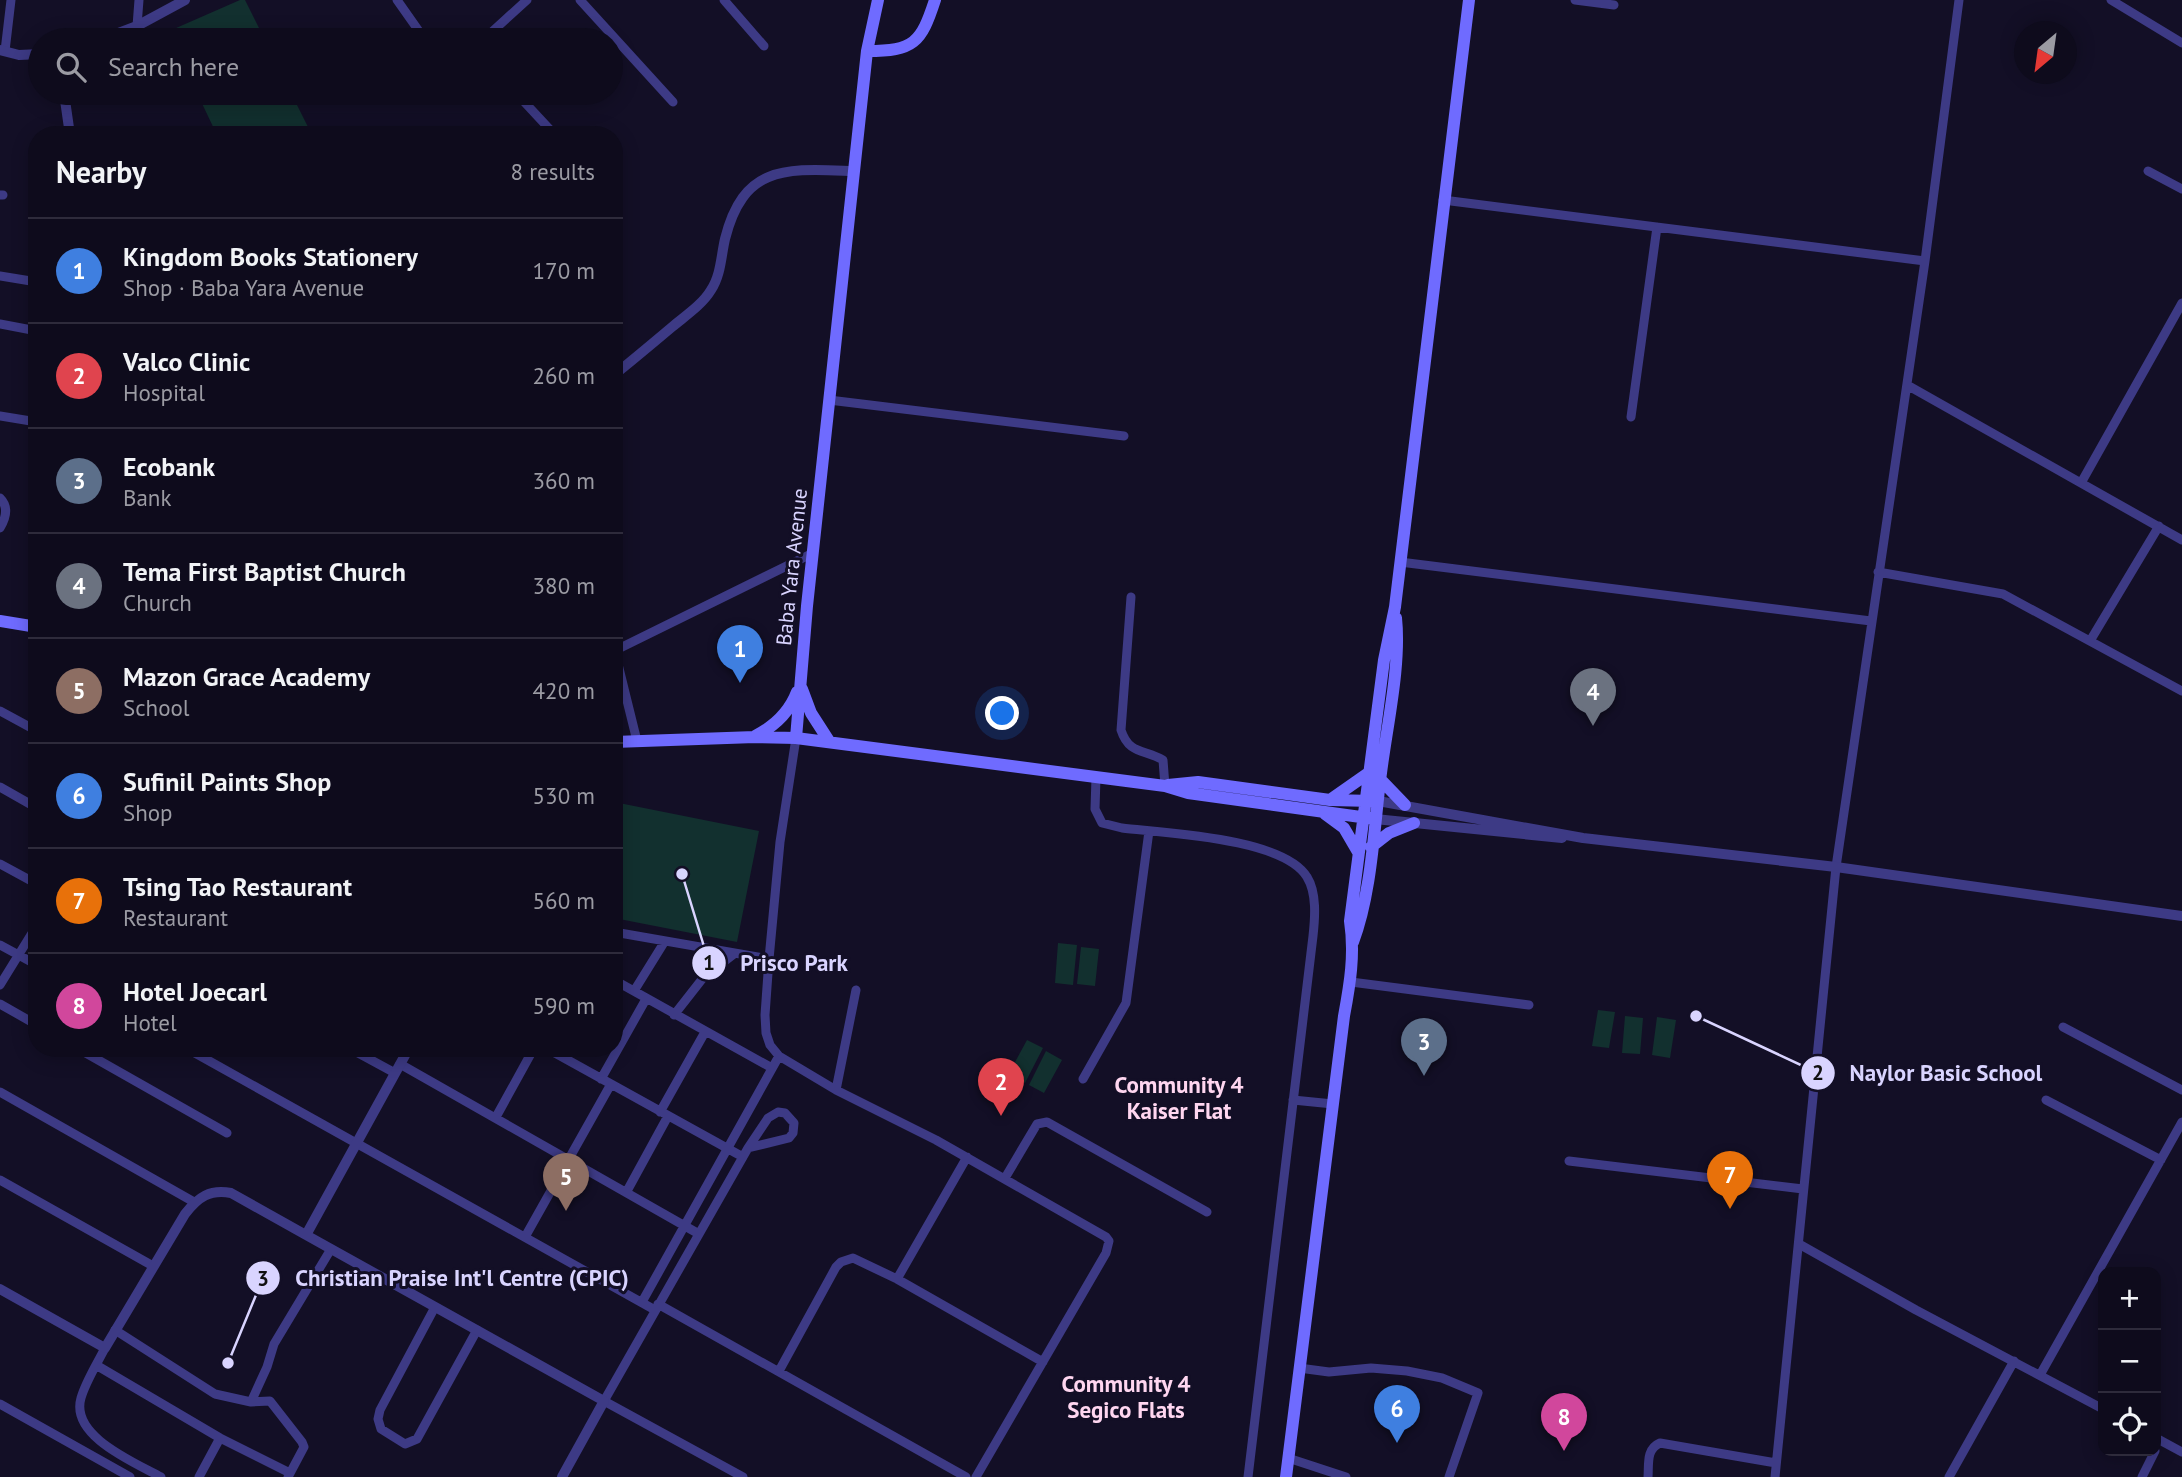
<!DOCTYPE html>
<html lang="en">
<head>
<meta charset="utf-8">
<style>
  :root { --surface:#0e0b1c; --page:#171425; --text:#f1f3f6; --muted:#9b9ba3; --line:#2e2b3b; --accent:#00e5ff }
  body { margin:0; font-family:"PT Sans",sans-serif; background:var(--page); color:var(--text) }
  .controls { position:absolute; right:21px; bottom:21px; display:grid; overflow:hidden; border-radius:14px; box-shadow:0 4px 18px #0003 }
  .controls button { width:63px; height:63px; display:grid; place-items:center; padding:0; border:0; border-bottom:2px solid var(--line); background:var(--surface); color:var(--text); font:35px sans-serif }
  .compass { position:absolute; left:2014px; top:21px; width:63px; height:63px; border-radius:50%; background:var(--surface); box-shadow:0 4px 18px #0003; rotate:209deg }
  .you { position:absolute; left:1003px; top:714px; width:24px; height:24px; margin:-18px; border:5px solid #fff; border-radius:50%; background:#1a73e8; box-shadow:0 0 0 10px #1a73e833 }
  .badge { display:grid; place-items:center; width:46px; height:46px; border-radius:50%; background:var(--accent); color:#fff; font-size:23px; font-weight:700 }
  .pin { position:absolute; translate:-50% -58px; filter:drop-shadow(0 2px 4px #0008) }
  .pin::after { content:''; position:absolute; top:37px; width:24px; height:21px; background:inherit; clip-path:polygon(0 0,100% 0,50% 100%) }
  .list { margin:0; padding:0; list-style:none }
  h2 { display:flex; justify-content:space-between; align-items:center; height:91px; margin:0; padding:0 28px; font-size:30px }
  h2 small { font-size:23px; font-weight:400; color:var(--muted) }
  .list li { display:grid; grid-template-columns:46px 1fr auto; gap:21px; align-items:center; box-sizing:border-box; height:105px; padding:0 28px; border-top:2px solid var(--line) }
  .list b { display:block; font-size:26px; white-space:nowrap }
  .list p { margin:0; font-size:23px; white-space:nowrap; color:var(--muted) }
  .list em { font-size:23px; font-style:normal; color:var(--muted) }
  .icon { flex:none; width:38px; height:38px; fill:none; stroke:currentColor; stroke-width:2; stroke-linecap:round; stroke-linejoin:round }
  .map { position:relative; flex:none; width:2182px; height:1477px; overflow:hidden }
  .search { position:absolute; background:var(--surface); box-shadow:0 4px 18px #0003; left:28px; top:28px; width:595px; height:77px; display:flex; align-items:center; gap:18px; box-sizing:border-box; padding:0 24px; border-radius:38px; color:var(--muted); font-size:26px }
  .panel { position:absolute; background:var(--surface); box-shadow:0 4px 18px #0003; left:28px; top:126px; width:595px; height:931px; border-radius:28px }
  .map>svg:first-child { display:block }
</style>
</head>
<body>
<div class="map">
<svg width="2182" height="1477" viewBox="0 0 2182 1477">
  <rect width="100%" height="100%" fill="#130f26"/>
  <path fill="#12302f" d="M240,0H245L265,40H171L167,32Z
    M197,93H291L312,135H217Z
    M614,802L759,831L737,942L614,918Z
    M1058,943L1077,945L1073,985L1055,983Z
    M1081,947L1099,949L1095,986L1077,984Z
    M1598,1010L1615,1012L1609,1048L1592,1046Z
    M1625,1016L1643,1018L1640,1054L1622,1053Z
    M1657,1017L1676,1020L1670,1058L1652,1055Z
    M1027,1040L1043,1048L1025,1083L1008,1075Z
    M1046,1051L1062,1060L1044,1093L1029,1085Z"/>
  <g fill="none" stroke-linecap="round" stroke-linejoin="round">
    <path stroke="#3d3a85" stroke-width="9" d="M397,0L421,34L428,40
      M580,0L673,102
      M724,0L764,46
      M1575,0L1614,5
      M2111,0L2182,43
      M137,26L139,0
      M483,40L527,0
      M5,51L11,0
      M516,93L555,135
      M2148,171L2182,189
      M0,195H3
      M1443,200L1925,261
      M0,276L37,282
      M0,324L37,331
      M1907,385L2182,540
      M829,400L1124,436
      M0,416L37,422
      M1631,417L1657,227
      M2081,483L2182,303
      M0,498C9,507 6,518 0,528
      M1400,562L1871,621
      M1878,572L2003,594L2182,691
      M1131,597L1121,730C1129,755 1145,749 1163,760L1165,786
      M2090,641L2159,526
      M614,651L813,553
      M615,652L637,741
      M0,711L37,731
      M796,738L780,842L769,959L765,1015L766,1033L770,1045L779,1056L836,1090L936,1140L1106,1237L1109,1241L1106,1253L976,1477
      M1096,777L1095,809L1102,823L1122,828C1165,833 1284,838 1307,877C1317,893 1315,918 1313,936L1248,1477
      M0,787L37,808
      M0,864L37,884
      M614,932L769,959
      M0,945L37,965
      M614,980L772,1068
      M1351,982L1529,1005
      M0,985L37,925
      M634,991L665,941
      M0,1004L37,1025
      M674,1015L703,978L734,954
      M2063,1027L2182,1090
      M77,1048L227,1133
      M186,1048L655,1310
      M349,1048L395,1073
      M546,1048L743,1157
      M400,1064L699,1234
      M601,1079L646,999
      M1083,1079L1126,1003L1149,831
      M836,1090L856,990
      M0,1092L194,1202
      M1293,1100L1333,1104
      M2046,1100L2161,1160
      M660,1112L705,1032
      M496,1117L534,1048
      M1569,1161L1803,1189
      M1005,1178L1037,1124L1047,1122L1207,1212
      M0,1180L153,1266
      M627,1191L668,1116
      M525,1237L611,1084
      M1799,1244L1916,1310L2103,1409
      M897,1279L967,1157
      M642,1302L779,1056
      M658,1304L966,1477
      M435,1307L380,1410L378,1419L381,1429L405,1444L417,1439L477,1330
      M115,1330L215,1394L251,1402L270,1401L302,1442L304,1447L288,1477
      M105,1348C97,1364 86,1381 81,1398C70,1436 134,1462 161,1477
      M96,1365L220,1438L199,1477
      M1299,1368L1329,1372L1371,1368L1407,1371L1442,1378L1478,1393L1449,1477
      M779,1371L836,1267L841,1262L853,1258L897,1279L1043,1362
      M2040,1375L2182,1122
      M251,1402L267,1367L274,1344L331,1249
      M0,1404L130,1477
      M220,1438L290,1473
      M2156,1438L2182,1452
      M1288,1458L1346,1477
      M743,1477L604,1401L748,1148L768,1118L778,1112L785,1113L794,1123L793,1133L789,1138L748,1148
      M1648,1477C1649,1464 1646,1449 1660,1443L1776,1463
      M1775,1477L1836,867L1925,261L1959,0
      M1949,1477L2014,1361
      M2142,1477L2155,1451"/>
    <path stroke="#3d3a85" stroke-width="10" d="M100,40L137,26L185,0
      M0,50L19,55L40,54
      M64,93L70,135
      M614,375C634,359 653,343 672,327C685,316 702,305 711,290C721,275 721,256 725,239C744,163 788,169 854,171
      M1378,801L1583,838L1836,867L2182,916
      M1375,819L1562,838
      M409,1048L306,1235L604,1401L562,1477
      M0,1289L105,1348L185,1214C198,1197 210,1189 231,1193L306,1235"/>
    <path stroke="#6f6bff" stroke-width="12" d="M867,51C914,51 921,43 935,0
      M0,621L37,627
      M802,689L811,713L829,741
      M755,736C775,726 789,713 797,692
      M796,738L807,606L867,51L878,0
      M614,742L755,737L796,738L1165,786L1188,793L1375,819
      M1380,779L1405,805
      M1168,785L1198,782L1330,800L1373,801
      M1330,800L1370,772
      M1325,814L1344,828L1358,852
      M1371,847L1389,833L1414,823
      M1353,942C1372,892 1374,826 1381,773C1387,725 1401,665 1396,618
      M1286,1477L1344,1016C1350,984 1355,954 1350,921L1384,660L1395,607L1469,0"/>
  </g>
  <g text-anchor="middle" stroke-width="6" stroke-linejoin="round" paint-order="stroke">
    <g font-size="21" fill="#d9d4ff" stroke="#130f26">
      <text transform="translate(792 567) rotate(-84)" y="7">Baba Yara Avenue</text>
    </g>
    <g font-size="23" font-weight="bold" fill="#ffd6f0" stroke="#130f26">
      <text x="1179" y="1093">Community 4<tspan x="1179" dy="26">Kaiser Flat</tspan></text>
      <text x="1126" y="1392">Community 4<tspan x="1126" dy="26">Segico Flats</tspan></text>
    </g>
  </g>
  <path fill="none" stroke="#d9d4ff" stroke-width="2.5" d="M682 874L709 963M1696 1016L1818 1073M228 1363L263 1278"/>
  <g fill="#d9d4ff" stroke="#130f26" stroke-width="2.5">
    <circle cx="682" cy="874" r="7"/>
    <circle cx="1696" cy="1016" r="7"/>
    <circle cx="228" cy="1363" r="7"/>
    <circle cx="709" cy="963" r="18"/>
    <circle cx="1818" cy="1073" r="18"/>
    <circle cx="263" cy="1278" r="18"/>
  </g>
  <g font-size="21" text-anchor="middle" font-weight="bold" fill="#111">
    <text x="709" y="970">1</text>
    <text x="1818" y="1080">2</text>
    <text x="263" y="1286">3</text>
  </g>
  <g font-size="23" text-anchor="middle" font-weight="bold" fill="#d9d4ff" stroke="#130f26" stroke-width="6" stroke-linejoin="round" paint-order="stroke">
    <text x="794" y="971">Prisco Park</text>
    <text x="1946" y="1081">Naylor Basic School</text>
    <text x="462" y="1286">Christian Praise Int'l Centre (CPIC)</text>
  </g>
</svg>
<div class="controls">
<button>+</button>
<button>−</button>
<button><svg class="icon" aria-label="locate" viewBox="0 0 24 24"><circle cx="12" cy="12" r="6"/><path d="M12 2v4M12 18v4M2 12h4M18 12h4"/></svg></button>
</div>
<svg class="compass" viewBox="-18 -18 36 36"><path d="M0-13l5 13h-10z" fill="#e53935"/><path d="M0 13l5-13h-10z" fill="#9b9ba3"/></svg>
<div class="you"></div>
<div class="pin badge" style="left:740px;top:683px;background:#3f7fe0">1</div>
<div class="pin badge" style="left:1001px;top:1116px;background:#e0444e">2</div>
<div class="pin badge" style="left:1424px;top:1076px;background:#5c6f8a">3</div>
<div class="pin badge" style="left:1593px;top:726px;background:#6b7280">4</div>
<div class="pin badge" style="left:566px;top:1211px;background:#8d6e63">5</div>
<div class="pin badge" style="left:1397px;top:1443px;background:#3f7fe0">6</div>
<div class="pin badge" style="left:1730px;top:1209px;background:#e8710a">7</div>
<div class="pin badge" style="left:1564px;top:1451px;background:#d1479c">8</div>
<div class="search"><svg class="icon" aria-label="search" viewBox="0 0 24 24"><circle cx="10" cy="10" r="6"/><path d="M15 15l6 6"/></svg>Search here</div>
<section class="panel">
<h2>Nearby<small>8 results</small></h2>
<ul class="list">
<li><span class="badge" style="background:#3f7fe0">1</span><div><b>Kingdom Books Stationery</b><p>Shop · Baba Yara Avenue</p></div><em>170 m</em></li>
<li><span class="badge" style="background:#e0444e">2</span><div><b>Valco Clinic</b><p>Hospital</p></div><em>260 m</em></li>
<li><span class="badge" style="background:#5c6f8a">3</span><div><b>Ecobank</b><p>Bank</p></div><em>360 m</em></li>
<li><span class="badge" style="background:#6b7280">4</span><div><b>Tema First Baptist Church</b><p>Church</p></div><em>380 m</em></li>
<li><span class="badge" style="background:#8d6e63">5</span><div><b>Mazon Grace Academy</b><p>School</p></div><em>420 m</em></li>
<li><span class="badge" style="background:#3f7fe0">6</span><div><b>Sufinil Paints Shop</b><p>Shop</p></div><em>530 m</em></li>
<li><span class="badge" style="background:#e8710a">7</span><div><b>Tsing Tao Restaurant</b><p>Restaurant</p></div><em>560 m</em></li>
<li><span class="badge" style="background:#d1479c">8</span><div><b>Hotel Joecarl</b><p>Hotel</p></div><em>590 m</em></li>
</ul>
</section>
</div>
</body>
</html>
